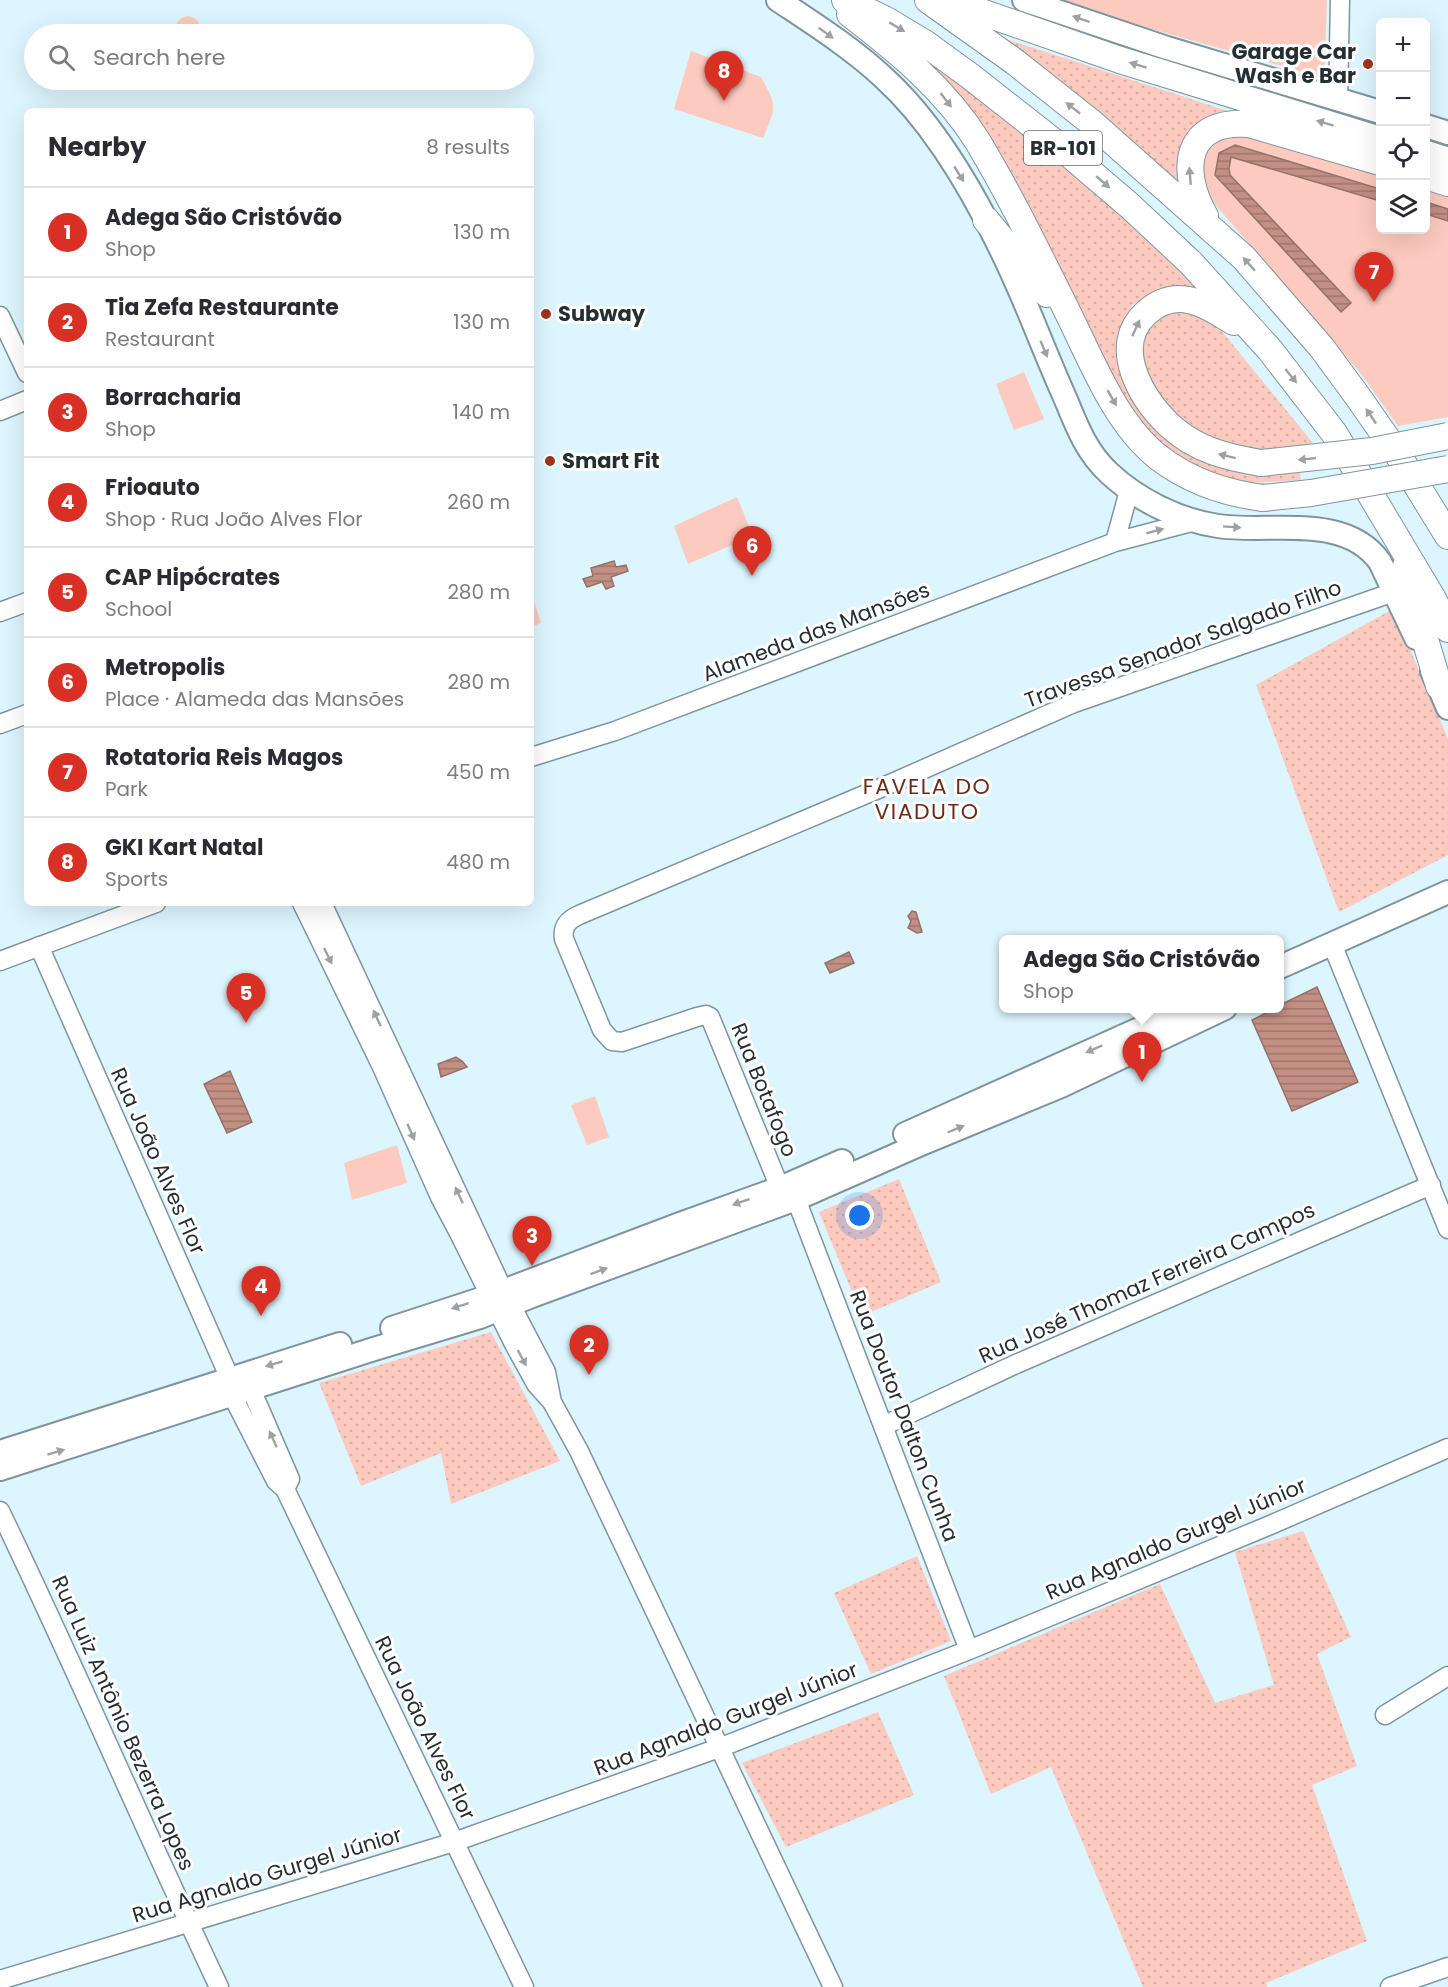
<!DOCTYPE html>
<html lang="en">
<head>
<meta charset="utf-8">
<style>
  :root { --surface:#fff; --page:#f2f2f3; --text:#2b2b33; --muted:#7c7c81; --line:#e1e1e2; --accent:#d93025 }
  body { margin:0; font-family:Poppins,sans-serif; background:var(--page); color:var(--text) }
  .controls { position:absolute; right:18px; top:18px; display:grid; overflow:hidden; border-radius:9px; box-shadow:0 6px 24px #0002 }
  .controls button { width:54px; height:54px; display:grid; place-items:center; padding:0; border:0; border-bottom:2px solid var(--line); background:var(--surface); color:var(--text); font:30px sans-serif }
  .you { position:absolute; left:860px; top:1216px; width:21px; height:21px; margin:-15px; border:4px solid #fff; border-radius:50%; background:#1a73e8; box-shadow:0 0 0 9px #1a73e833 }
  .badge { display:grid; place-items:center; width:39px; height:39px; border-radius:50%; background:var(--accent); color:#fff; font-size:20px; font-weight:700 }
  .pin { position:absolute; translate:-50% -50px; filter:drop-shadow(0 2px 3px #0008) }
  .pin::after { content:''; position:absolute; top:32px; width:21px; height:18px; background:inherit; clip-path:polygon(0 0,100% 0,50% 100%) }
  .popup { position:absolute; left:999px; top:935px; width:285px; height:78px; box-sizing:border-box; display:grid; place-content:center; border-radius:9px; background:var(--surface); filter:drop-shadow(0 2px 4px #0005); font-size:20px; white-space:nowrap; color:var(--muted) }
  .popup b { font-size:22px; color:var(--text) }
  .popup::after { content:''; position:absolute; left:50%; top:100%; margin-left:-12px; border:12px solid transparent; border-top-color:var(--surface) }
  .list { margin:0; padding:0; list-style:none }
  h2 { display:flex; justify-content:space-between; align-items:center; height:78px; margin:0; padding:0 24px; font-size:26px }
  h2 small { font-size:20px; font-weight:400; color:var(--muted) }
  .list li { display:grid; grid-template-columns:39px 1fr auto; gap:18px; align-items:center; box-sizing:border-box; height:90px; padding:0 24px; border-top:2px solid var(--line) }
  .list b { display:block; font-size:22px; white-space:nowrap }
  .list p { margin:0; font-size:20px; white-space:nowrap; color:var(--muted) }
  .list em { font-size:20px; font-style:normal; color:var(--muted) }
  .icon { flex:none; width:33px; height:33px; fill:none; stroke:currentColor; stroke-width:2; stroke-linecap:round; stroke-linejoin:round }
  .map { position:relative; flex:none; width:1448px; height:1987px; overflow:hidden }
  .search { position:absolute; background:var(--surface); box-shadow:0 6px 24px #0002; left:24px; top:24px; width:510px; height:66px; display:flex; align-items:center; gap:15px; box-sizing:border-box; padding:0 21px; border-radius:33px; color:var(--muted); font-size:22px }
  .panel { position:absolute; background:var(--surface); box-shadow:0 6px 24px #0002; left:24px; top:108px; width:510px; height:798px; border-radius:9px }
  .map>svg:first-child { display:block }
</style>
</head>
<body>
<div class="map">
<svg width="1448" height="1987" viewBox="0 0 1448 1987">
  <defs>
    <pattern id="grass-dots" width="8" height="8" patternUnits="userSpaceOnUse" patternTransform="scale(1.5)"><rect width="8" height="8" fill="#fccabe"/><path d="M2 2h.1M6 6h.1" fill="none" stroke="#d8aea4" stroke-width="1.8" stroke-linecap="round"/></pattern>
    <pattern id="water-rules" width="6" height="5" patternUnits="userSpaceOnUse" patternTransform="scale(1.5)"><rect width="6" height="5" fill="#c38f83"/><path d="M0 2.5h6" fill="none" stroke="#9e756c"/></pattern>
  </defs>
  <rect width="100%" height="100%" fill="#ddf5fe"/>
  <path fill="url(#grass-dots)" d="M984,32L1234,113L1181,153L1177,171L1181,189Z
    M916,41L1098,195L1200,289L1191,297L1178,287L1154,291L1132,305L1118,334V359L1151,422L1299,469L1301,480L1250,483L1205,473L1166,450L1137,420L908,50Z
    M1172,308L1196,313L1220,329L1313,443L1272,451L1233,448L1185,424L1157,398L1140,366L1139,343L1145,324Z
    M1393,609L1448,739V855L1339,912L1256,685Z
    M899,1179L941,1282L862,1316L819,1212Z
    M491,1332L560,1461L451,1504L441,1453L361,1486L319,1383Z
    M1303,1531L1351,1637L1317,1654L1357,1766L1312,1785L1367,1941L1266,1983L1267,1987H1143L1051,1767L991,1794L944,1676L1160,1584L1215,1703L1274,1685L1235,1552Z
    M917,1556L951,1641L871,1674L834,1593Z
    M878,1712L914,1795L786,1847L742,1763Z"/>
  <path fill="#fccabe" d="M1050,0H1327L1324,78Z
    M188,16C198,18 203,25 199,34H176C173,25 178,18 188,16Z
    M691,51L761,77C778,108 776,106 763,138L674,109Z
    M1234,125L1380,170V230H1426V184L1448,191V417L1398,426L1362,375L1213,202L1200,183L1203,144Z
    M1024,372L1044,419L1014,430L996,384Z
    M737,497L753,536L688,564L674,526Z
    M531,592L541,623L531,627Z
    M595,1096L609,1137L587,1145L571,1105Z
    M397,1145L407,1183L352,1200L344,1163Z"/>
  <path fill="url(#water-rules)" stroke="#94726b" stroke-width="1.5" d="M1235,145L1380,189V201L1231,157L1229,168L1230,175L1351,303L1341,312L1215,175L1219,153Z
    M1426,202L1448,209V221L1426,214Z
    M614,561L616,567L626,565L628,571L611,577L614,586L606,589L602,582L587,587L583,579L593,576L591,568Z
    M912,911L916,912L922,932L917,933L908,928L911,921L908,916Z
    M849,952L854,963L830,973L825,963Z
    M1317,987L1358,1082L1292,1111L1252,1020L1274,1009L1280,1008V1005Z
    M456,1057L462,1061L467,1067L441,1077L438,1064Z
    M230,1071L252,1122L227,1133L204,1084Z"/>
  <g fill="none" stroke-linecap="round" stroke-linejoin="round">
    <defs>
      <path id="minor" d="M1338,98L1340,0
        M0,316L27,373
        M0,411L27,400
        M1115,542L1129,491
        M0,612L27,602
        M0,724L27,714
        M531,757L615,731L1115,542L1195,521
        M302,903L382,1067L440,1197L459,1233L514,1344L536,1384L552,1402L579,1451L833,1987
        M322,903L503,1290L546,1372L552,1402
        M1332,944L1448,1229
        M39,946L235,1390
        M0,961L156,903
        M780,1188L710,1017L706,1015L697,1017L622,1042L612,1041L602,1030L564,939C562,926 568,920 579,915L883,787L1074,703L1394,592
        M796,1199L969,1650
        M251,1389L290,1479L285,1489
        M232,1395L276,1481L285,1489L524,1987
        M883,1426L1016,1364L1431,1185
        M0,1511C76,1668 144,1829 219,1987
        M1385,1715L1448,1676
        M0,1980L454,1842L719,1748L969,1650L1268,1526L1448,1448
        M1390,1987L1448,1967"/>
      <path id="major" d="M778,0C814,24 852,48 884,78C948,136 996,233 1029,312C1041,341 1053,371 1066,400C1077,427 1087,453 1109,473C1138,500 1178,520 1218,526C1269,534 1345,512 1380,562L1416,638
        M1024,0L1167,48L1380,112
        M1426,126L1448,133
        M1432,671L1448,708
        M1280,967L1448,892
        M905,1134L1186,1008
        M392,1328L490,1296L680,1224L780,1188L842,1161
        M0,1452L340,1344
        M0,1469L374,1349L480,1317L532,1296L796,1199L921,1144L1061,1086L1225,1008"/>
      <path id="highway" d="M845,0L886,20L926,44L970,76L1068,153L1130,206L1191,263L1270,350L1334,433L1433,599L1448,629
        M928,0L1015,62L1092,123L1244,258L1322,348L1358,397L1397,453L1448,536
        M937,3L961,5L1120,60L1380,140
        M850,14C898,51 946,90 978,142C1011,197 1039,255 1067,311C1091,359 1115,423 1158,457C1189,481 1224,493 1263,498
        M1426,154L1448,161
        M1426,176L1448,183
        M1205,216C1178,169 1186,119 1249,124L1380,162
        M986,220L1047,294
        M1234,322C1217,312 1199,299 1179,299C1167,299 1155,305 1146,313C1110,346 1141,398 1169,425C1196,450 1226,457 1261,463
        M1406,566L1412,596L1439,686"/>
    </defs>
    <use href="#minor" stroke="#7f959d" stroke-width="21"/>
    <use href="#major" stroke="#7f959d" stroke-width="26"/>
    <use href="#highway" stroke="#7f959d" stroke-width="28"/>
    <use href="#minor" stroke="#fff" stroke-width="18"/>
    <use href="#major" stroke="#fff" stroke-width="22"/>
    <use href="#highway" stroke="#fff" stroke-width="26"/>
    <defs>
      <path id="highway-bridge" d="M1261,463L1372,451L1448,436
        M1263,498L1311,493L1448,469"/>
    </defs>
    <use href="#highway-bridge" stroke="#7f959d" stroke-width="28" stroke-linecap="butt"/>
    <use href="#highway-bridge" stroke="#fff" stroke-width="26"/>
  </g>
  <defs><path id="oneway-solid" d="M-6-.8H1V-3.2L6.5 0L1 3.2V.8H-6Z" transform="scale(1.5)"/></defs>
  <g fill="#9da1a3">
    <use href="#oneway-solid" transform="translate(1081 19) rotate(-161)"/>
    <use href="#oneway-solid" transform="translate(897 27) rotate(31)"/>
    <use href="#oneway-solid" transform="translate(826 33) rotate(36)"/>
    <use href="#oneway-solid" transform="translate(1138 65) rotate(-163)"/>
    <use href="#oneway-solid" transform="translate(946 100) rotate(52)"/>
    <use href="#oneway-solid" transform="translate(1073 108) rotate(-142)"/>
    <use href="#oneway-solid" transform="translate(1325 123) rotate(-163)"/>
    <use href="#oneway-solid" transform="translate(959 174) rotate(58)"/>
    <use href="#oneway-solid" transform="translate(1190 176) rotate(-95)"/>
    <use href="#oneway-solid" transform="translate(1103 182) rotate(41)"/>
    <use href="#oneway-solid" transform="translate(1249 264) rotate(-131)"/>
    <use href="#oneway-solid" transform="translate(1136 328) rotate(-65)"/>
    <use href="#oneway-solid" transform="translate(1044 349) rotate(67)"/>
    <use href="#oneway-solid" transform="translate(1291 376) rotate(51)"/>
    <use href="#oneway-solid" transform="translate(1112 398) rotate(60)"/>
    <use href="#oneway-solid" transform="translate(1371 416) rotate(-124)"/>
    <use href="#oneway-solid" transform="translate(1227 456) rotate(-166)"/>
    <use href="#oneway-solid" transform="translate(1307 459) rotate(174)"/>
    <use href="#oneway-solid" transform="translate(1232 527) rotate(4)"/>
    <use href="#oneway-solid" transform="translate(1155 531) rotate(-15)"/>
    <use href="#oneway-solid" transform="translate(328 956) rotate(64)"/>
    <use href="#oneway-solid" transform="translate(377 1018) rotate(-115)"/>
    <use href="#oneway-solid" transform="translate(1094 1049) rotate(156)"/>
    <use href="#oneway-solid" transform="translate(956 1129) rotate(-23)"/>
    <use href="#oneway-solid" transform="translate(411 1132) rotate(66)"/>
    <use href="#oneway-solid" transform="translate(459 1195) rotate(-115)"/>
    <use href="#oneway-solid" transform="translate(741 1202) rotate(161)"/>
    <use href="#oneway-solid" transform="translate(599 1271) rotate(-20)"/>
    <use href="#oneway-solid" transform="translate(460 1306) rotate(162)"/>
    <use href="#oneway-solid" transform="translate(522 1358) rotate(62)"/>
    <use href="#oneway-solid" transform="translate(274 1364) rotate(163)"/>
    <use href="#oneway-solid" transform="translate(273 1439) rotate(-114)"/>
    <use href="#oneway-solid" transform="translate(56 1452) rotate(-17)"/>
  </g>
  <g fill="#9e351f" stroke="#fefefe" stroke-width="2">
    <circle cx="1368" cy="64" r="6"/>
    <circle cx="546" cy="314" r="6"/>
    <circle cx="550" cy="461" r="6"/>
  </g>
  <g text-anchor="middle" stroke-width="6" stroke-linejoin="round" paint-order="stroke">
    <rect fill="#fefefe" stroke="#666d6f" stroke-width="1.5" x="1024" y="131" width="78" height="34" rx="4.5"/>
    <g font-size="20" font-weight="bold" fill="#252f32">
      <text x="1063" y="155">BR-101</text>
    </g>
    <g font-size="21" font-weight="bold" fill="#252f32" stroke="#fefefe" text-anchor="start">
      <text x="1356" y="59" text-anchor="end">Garage Car<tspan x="1356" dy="24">Wash e Bar</tspan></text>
      <text x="558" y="321">Subway</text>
      <text x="562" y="468">Smart Fit</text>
    </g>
    <g font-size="21" fill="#252f32" stroke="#fefefe">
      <text transform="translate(816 632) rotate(-21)" y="7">Alameda das Mansões</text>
      <text transform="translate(1183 644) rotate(-20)" y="7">Travessa Senador Salgado Filho</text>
      <text transform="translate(764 1090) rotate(68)" y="7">Rua Botafogo</text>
      <text transform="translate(158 1161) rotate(66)" y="7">Rua João Alves Flor</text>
      <text transform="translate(1147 1283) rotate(-24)" y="7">Rua José Thomaz Ferreira Campos</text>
      <text transform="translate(904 1416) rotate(69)" y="7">Rua Doutor Dalton Cunha</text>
      <text transform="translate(1176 1539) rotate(-23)" y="7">Rua Agnaldo Gurgel Júnior</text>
      <text transform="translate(726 1719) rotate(-21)" y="7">Rua Agnaldo Gurgel Júnior</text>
      <text transform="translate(123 1723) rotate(66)" y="7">Rua Luiz Antônio Bezerra Lopes</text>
      <text transform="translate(425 1728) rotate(64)" y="7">Rua João Alves Flor</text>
      <text transform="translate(267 1875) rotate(-17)" y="7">Rua Agnaldo Gurgel Júnior</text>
    </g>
    <g font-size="22" letter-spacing="1.5" fill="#6e2a1c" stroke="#fefefe">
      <text x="927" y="794">FAVELA DO<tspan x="927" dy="25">VIADUTO</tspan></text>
    </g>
  </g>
</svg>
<div class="controls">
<button>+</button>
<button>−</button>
<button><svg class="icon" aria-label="locate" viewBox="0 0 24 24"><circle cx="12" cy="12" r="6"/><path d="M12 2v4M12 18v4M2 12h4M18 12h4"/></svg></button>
<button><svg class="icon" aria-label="layers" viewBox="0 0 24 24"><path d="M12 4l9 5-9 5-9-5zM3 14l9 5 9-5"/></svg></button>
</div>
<div class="you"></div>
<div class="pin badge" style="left:1142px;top:1082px">1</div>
<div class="popup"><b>Adega São Cristóvão</b>Shop</div>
<div class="pin badge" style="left:589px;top:1375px">2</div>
<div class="pin badge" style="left:532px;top:1266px">3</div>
<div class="pin badge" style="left:261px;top:1316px">4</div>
<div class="pin badge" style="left:246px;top:1023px">5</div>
<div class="pin badge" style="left:752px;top:576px">6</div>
<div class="pin badge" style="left:1374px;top:302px">7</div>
<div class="pin badge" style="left:724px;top:101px">8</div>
<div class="search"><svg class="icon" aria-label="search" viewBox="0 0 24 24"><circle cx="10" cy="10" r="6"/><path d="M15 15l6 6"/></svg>Search here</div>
<section class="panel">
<h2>Nearby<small>8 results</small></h2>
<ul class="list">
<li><span class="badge">1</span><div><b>Adega São Cristóvão</b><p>Shop</p></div><em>130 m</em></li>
<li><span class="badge">2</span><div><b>Tia Zefa Restaurante</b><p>Restaurant</p></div><em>130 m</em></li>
<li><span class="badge">3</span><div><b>Borracharia</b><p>Shop</p></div><em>140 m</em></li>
<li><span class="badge">4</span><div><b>Frioauto</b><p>Shop · Rua João Alves Flor</p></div><em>260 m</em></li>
<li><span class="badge">5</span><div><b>CAP Hipócrates</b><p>School</p></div><em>280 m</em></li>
<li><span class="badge">6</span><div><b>Metropolis</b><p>Place · Alameda das Mansões</p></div><em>280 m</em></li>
<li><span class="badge">7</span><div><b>Rotatoria Reis Magos</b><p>Park</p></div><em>450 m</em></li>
<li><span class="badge">8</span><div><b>GKI Kart Natal</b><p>Sports</p></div><em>480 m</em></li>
</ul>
</section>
</div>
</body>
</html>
